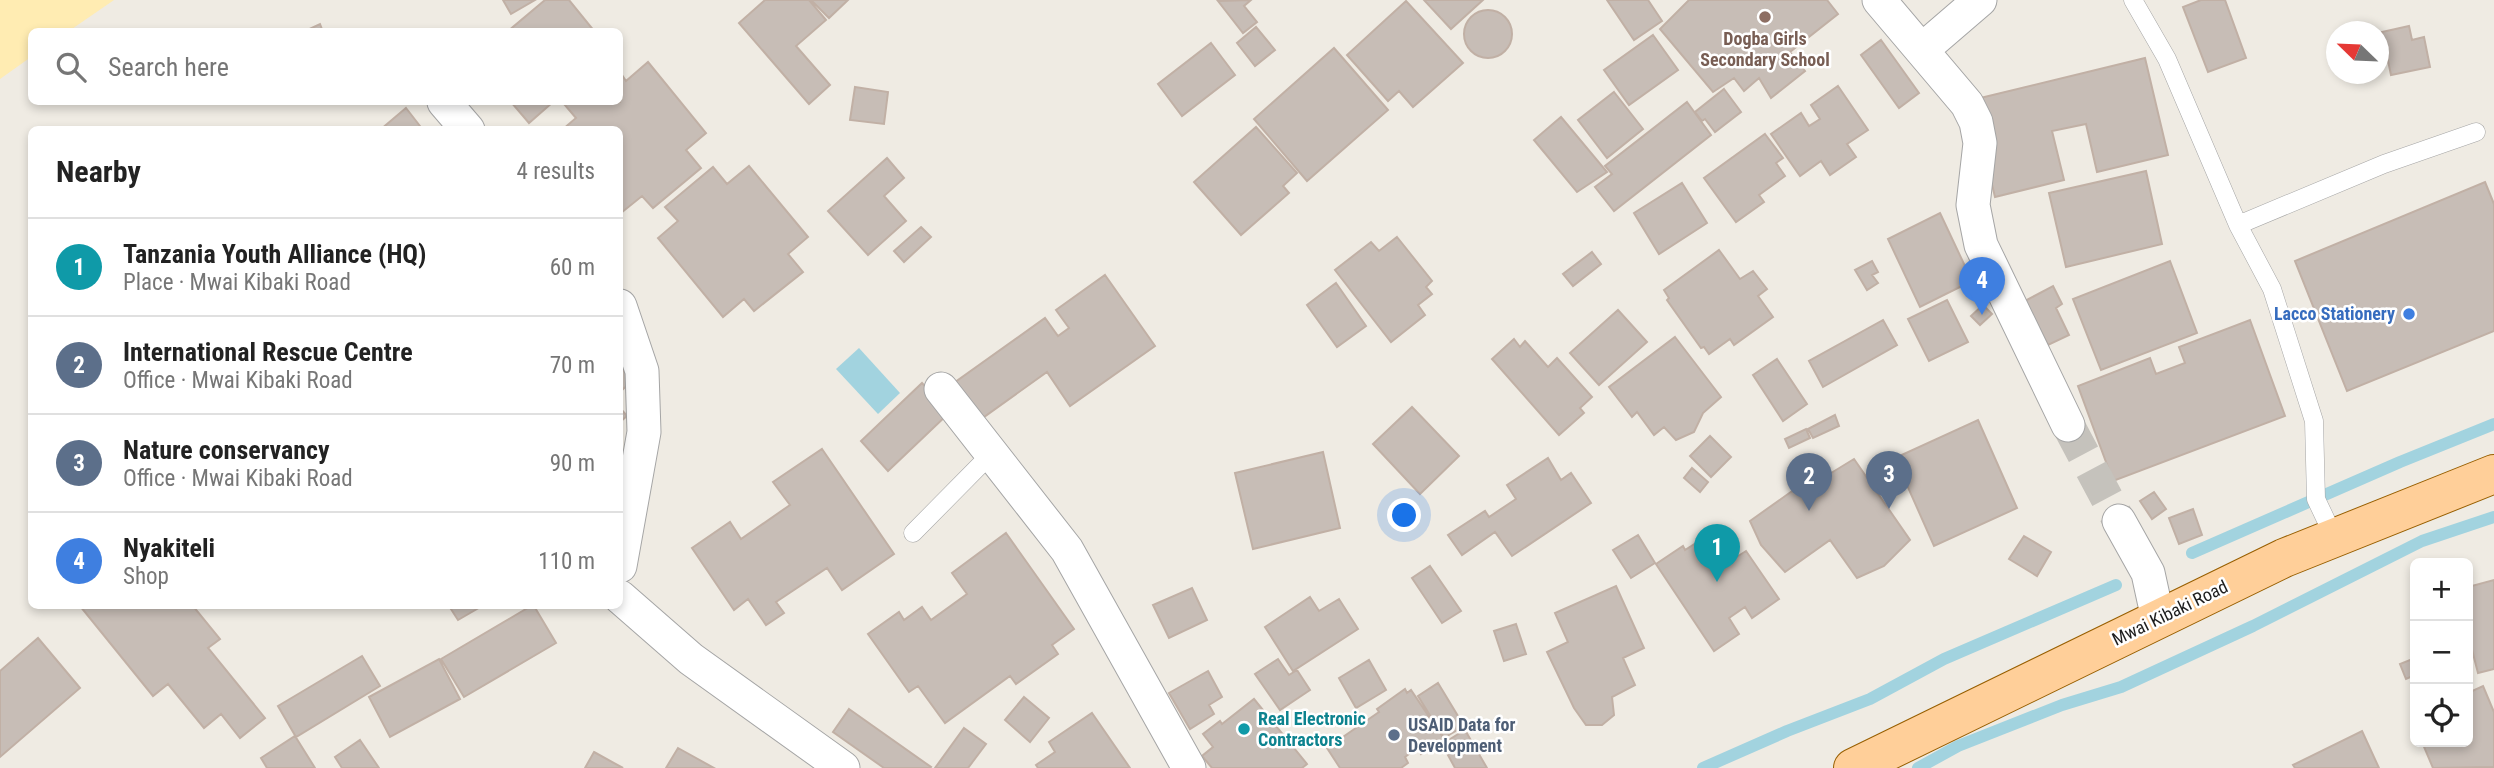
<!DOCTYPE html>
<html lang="en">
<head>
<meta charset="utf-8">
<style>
  :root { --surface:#fff; --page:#f6f6f6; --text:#222; --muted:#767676; --line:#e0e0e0; --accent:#ea580c }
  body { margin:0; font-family:"Roboto Condensed",sans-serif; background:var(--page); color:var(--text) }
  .controls { position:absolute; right:21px; bottom:21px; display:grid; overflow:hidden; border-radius:10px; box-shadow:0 4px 10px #0003 }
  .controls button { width:63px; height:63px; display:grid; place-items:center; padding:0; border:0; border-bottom:2px solid var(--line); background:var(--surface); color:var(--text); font:35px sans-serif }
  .compass { position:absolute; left:2326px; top:21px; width:63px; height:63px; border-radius:50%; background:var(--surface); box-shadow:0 4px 10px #0003; rotate:293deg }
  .you { position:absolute; left:1405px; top:516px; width:24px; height:24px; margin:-18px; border:5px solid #fff; border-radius:50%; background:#1a73e8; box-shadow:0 0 0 10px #1a73e833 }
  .badge { display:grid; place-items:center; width:46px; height:46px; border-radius:50%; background:var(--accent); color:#fff; font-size:23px; font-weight:700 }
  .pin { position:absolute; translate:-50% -58px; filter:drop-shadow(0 2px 4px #0008) }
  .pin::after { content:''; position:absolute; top:37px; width:24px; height:21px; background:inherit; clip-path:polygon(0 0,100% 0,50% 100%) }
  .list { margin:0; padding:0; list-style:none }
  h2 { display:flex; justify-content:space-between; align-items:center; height:91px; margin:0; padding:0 28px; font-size:30px }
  h2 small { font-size:23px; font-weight:400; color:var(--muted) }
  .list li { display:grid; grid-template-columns:46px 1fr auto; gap:21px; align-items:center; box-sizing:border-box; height:98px; padding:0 28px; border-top:2px solid var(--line) }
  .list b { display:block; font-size:26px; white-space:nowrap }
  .list p { margin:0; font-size:23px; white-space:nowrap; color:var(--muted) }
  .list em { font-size:23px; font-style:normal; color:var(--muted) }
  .icon { flex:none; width:38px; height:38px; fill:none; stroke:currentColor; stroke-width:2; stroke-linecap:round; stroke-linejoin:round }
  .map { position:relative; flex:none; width:2494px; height:768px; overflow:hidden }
  .search { position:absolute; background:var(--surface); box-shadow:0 4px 10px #0003; left:28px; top:28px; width:595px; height:77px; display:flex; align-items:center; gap:18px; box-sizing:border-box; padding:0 24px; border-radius:10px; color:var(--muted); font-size:26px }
  .panel { position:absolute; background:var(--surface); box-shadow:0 4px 10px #0003; left:28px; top:126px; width:595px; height:483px; border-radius:10px }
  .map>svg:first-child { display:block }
</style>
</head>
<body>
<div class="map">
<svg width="2494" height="768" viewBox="0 0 2494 768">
  <rect width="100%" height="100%" fill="#efebe3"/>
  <path fill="#ffecb2" d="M0,0H114L69,31L32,32L31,57L0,79Z"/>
  <path fill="#a2d3df" d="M859,348L900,393L878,414L836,369Z"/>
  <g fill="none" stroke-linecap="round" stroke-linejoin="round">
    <path stroke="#a2d3df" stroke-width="12" d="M2192,553L2400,462L2494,424
      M1703,768L1787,731L1870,699L1944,659L2116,585
      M1918,768L1958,746L2062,705L2121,687L2253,626L2422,541L2494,517"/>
  </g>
  <path fill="#c7bdb6" stroke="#c1b0a5" stroke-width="2" d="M503,0H535L511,14Z
    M545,0H569L595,32H507Z
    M765,0H809L826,20L796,46L830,85L809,104L739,23Z
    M811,0H848L829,18Z
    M1251,0L1244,6L1257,22L1243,33L1218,1Z
    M1424,0H1483L1451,29Z
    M1607,0H1648L1662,21L1634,40Z
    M1689,0H1827L1838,14L1790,52L1805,71L1771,98L1759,78L1744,91L1734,78L1713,92L1660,29Z
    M2201,0H2225L2246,58L2208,72L2183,7Z
    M1406,1L1463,63L1413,107L1399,91L1388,101L1347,55Z
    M1464 34a24 24 0 1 1 48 0a24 24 0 1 1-48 0Z
    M320,24L323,32H303Z
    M2409,26L2412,40L2424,37L2430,67L2391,75L2382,32Z
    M1256,27L1275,50L1255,66L1237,43Z
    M1653,35L1678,70L1629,105L1604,70Z
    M1881,40L1919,93L1899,108L1861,55Z
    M1211,43L1235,75L1182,116L1158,84Z
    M1334,48L1388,110L1307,181L1254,119Z
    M2145,58L2168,155L2097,172L2086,124L2052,131L2064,180L1995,197L1972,100Z
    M648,62L706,133L686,150L701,168L653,208L642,196L621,213L620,130H562L576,118L564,104L567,102H620V72L626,81Z
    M1838,86L1868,130L1847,144L1856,157L1830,175L1821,161L1800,176L1771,134L1801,113L1809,126L1820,119L1811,105Z
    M855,87L888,92L884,124L850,120Z
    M1724,89L1741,112L1715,132L1705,119L1702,121L1695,112Z
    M1614,92L1643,129L1607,158L1578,120Z
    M511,102H553L529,123Z
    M1687,102L1711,135L1614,211L1595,187L1612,174L1605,166Z
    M406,108L423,130H380Z
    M1561,117L1607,172L1577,192L1534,140Z
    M1256,127L1297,173L1283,186L1289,193L1241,235L1194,182Z
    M1765,134L1783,158L1776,163L1785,176L1759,195L1764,202L1736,222L1704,178Z
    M887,158L904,178L884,196L906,221L868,255L828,211Z
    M749,166L808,237L788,254L803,272L754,311L744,299L723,317L658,238L678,221L665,207L713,167L727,184Z
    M2146,171L2162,244L2066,267L2049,193Z
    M2485,182L2494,204V331L2347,391L2295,261Z
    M1682,183L1707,223L1659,254L1634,213Z
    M1940,213L1972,281L1920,307L1888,239Z
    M921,227L931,237L904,262L894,251Z
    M1397,237L1432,281L1426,287L1432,294L1418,305L1425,315L1391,342L1335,270L1371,242L1379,251Z
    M1719,250L1740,279L1753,271L1767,289L1758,296L1773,317L1734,345L1730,339L1709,354L1704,347L1701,348L1667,300L1669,298L1664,290Z
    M1592,252L1601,264L1573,286L1563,274Z
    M1872,261L1878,272L1872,275L1878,283L1867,290L1855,270Z
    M2170,261L2197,333L2101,370L2073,299Z
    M1105,275L1155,346L1070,406L1047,372L977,422L951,385L1045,318L1058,336L1069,328L1056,310Z
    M1336,283L1366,326L1337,347L1307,305Z
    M2053,286L2062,304L2056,308L2069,335L2048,345L2025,301Z
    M1947,300L1968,342L1929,361L1908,319Z
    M1983,305L1992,314L1980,325L1971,316Z
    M1618,310L1647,342L1599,385L1570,353Z
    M1883,320L1897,345L1823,387L1809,361Z
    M2250,320L2285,416L2113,481L2078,386L2150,358L2156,374L2185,363L2179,347Z
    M1675,337L1721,397L1703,413L1694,432L1676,440L1664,427L1654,435L1637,412L1632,417L1609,387Z
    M1514,339L1520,347L1525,341L1548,367L1557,358L1592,397L1580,408L1584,413L1559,435L1492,359Z
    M1777,359L1807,404L1783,421L1753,375Z
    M620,366L632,381L620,392Z
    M922,383L949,413L888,471L861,441Z
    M1412,407L1459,456L1420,494L1373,444Z
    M620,408L627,416L620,422Z
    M1835,415L1839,426L1813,438L1808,429Z
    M1978,420L2017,508L1934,546L1895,458Z
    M1806,429L1810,438L1789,448L1785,439Z
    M1710,436L1731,457L1711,477L1690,456Z
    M822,449L894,554L842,590L827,568L776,602L784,613L766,625L748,599L734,610L692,548L730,522L741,539L790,505L773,482Z
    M1323,452L1340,528L1253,549L1235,473Z
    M1548,458L1561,480L1571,473L1591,503L1512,556L1495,532L1462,555L1448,535L1485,511L1489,517L1516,499L1507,485Z
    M1854,459L1910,540L1884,566L1857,578L1830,540L1785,572L1761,545L1750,521L1819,472L1823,478Z
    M1692,468L1708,482L1700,492L1684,478Z
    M2154,492L2166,509L2152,519L2140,501Z
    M2193,509L2202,535L2179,544L2169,518Z
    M1713,532L1732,560L1746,551L1779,599L1752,618L1745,607L1729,618L1739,634L1714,651L1656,564L1683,546L1685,550Z
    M1006,533L1074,629L1052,645L1058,654L1016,684L1010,676L945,723L918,686L909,692L868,634L899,612L904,620L922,607L931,620L967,594L952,573Z
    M1638,535L1655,563L1631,578L1613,550Z
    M2024,536L2051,552L2037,576L2009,559Z
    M1430,566L1461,611L1442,623L1412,578Z
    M2494,580V669L2478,673L2468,634V587Z
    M1616,586L1644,648L1623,658L1635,685L1612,697L1614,715L1602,725H1586L1574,708L1547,652L1568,642L1555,613Z
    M1192,588L1207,620L1169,638L1153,605Z
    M1310,597L1319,611L1339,599L1358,629L1293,671L1265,627Z
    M80,606H193L220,639L208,648L265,718L240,738L221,714L204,728L168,684L153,696Z
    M449,606H482L458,620Z
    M531,606H534L556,643L464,697L441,659Z
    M1516,624L1526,654L1504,661L1494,631Z
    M38,638L80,688L0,757V671Z
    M362,656L380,686L296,737L278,706Z
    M2415,658V675L2406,679L2400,664Z
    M439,659L460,699L390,737L369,697Z
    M1278,659L1289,675L1297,670L1310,690L1280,710L1255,674Z
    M1369,660L1386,690L1356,708L1339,678Z
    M1208,671L1222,697L1209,705L1214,714L1190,729L1169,693Z
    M1438,683L1464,726L1444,738L1418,696Z
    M2483,686L2494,712V767L2433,768L2422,742H2468V693Z
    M1405,689L1407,693L1411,690L1444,739L1421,754L1417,748L1405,757L1408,763L1401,768H1340L1327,748L1379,712L1377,709Z
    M1024,697L1049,718L1030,742L1005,720Z
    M1254,699L1307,764L1302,768H1212L1202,756L1213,747L1203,734L1220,721L1222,724Z
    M849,709L931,767L930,768H884L833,732Z
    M1092,713L1130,768H1038L1036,765L1055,752L1049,742Z
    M964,728L986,744L968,768H935Z
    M1465,730L1487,768H1455L1442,744Z
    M2362,731L2379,768H2295L2293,765Z
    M295,736L315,768H267L261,758Z
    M360,740L379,768H342L335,757Z
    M678,748L714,768H666Z
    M594,752L623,768H585Z"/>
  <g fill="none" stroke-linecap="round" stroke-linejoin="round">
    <path stroke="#c5c2bc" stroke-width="33" stroke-dasharray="33 17" stroke-linecap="butt" d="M2068,425L2119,521"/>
    <defs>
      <path id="service" d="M2133,0L2167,59L2238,225L2272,289L2314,421L2316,499L2334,537
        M2238,225L2384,164L2476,132
        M913,533L992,453"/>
      <path id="minor" d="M1879,0L1967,104L1976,122L1980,143L1973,205L1981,245L2068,425
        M1923,49L1980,0
        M444,102L468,130
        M620,306L642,371L644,432L620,566
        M941,389L1067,550L1189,768
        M2119,521L2148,573L2158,619
        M620,597L691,659L843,768"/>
      <path id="primary" d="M1853,768L2284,558L2494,474"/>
    </defs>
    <use href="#service" stroke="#a5a5a5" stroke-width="19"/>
    <use href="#minor" stroke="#a5a5a5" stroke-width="35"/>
    <use href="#primary" stroke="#985f00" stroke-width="40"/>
    <use href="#service" stroke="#fff" stroke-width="18"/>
    <use href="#minor" stroke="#fff" stroke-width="33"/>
    <use href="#primary" stroke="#ffcf99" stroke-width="38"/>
  </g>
  <circle fill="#8d6e63" stroke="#fff" stroke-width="2.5" cx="1765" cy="17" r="7"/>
  <circle fill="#3f7fe0" stroke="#fff" stroke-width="2.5" cx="2409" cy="314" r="7"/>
  <circle fill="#0f9aa8" stroke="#fff" stroke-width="2.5" cx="1244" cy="729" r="7"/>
  <circle fill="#5c6f8a" stroke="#fff" stroke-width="2.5" cx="1394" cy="735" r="7"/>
  <g text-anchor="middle" stroke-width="5" stroke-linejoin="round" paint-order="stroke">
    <g font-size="18" font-weight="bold" fill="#785e54" stroke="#fff">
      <text x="1765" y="45">Dogba Girls<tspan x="1765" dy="21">Secondary School</tspan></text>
    </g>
    <g font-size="18" font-weight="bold" fill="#366cbe" stroke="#fff" text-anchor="end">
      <text x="2395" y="320">Lacco Stationery</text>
    </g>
    <g font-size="18" fill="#1e1e1e" stroke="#fff">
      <text transform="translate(2170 613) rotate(-26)" y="6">Mwai Kibaki Road</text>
    </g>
    <g font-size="18" font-weight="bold" fill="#0d838f" stroke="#fff" text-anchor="start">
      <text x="1258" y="725">Real Electronic<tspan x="1258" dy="21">Contractors</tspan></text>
    </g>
    <g font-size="18" font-weight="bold" fill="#4e5e75" stroke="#fff" text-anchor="start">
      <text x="1408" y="731">USAID Data for<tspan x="1408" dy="21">Development</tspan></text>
    </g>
  </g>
</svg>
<div class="controls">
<button>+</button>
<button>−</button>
<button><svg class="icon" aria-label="locate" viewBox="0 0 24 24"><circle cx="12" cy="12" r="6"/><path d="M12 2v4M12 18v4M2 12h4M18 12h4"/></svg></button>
</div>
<svg class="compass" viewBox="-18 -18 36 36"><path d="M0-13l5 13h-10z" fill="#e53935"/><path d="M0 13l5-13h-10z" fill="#767676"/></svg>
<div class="you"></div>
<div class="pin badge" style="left:1717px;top:582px;background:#0f9aa8">1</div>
<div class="pin badge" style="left:1809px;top:511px;background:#5c6f8a">2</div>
<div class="pin badge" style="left:1889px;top:509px;background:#5c6f8a">3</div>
<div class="pin badge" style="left:1982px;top:315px;background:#3f7fe0">4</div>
<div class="search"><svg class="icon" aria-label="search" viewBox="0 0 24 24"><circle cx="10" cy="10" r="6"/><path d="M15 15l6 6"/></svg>Search here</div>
<section class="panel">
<h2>Nearby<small>4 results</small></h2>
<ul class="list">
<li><span class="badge" style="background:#0f9aa8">1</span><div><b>Tanzania Youth Alliance (HQ)</b><p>Place · Mwai Kibaki Road</p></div><em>60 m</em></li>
<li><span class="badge" style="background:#5c6f8a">2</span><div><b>International Rescue Centre</b><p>Office · Mwai Kibaki Road</p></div><em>70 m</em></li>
<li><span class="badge" style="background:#5c6f8a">3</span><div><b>Nature conservancy</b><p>Office · Mwai Kibaki Road</p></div><em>90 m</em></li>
<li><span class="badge" style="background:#3f7fe0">4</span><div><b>Nyakiteli</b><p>Shop</p></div><em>110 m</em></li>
</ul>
</section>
</div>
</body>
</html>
